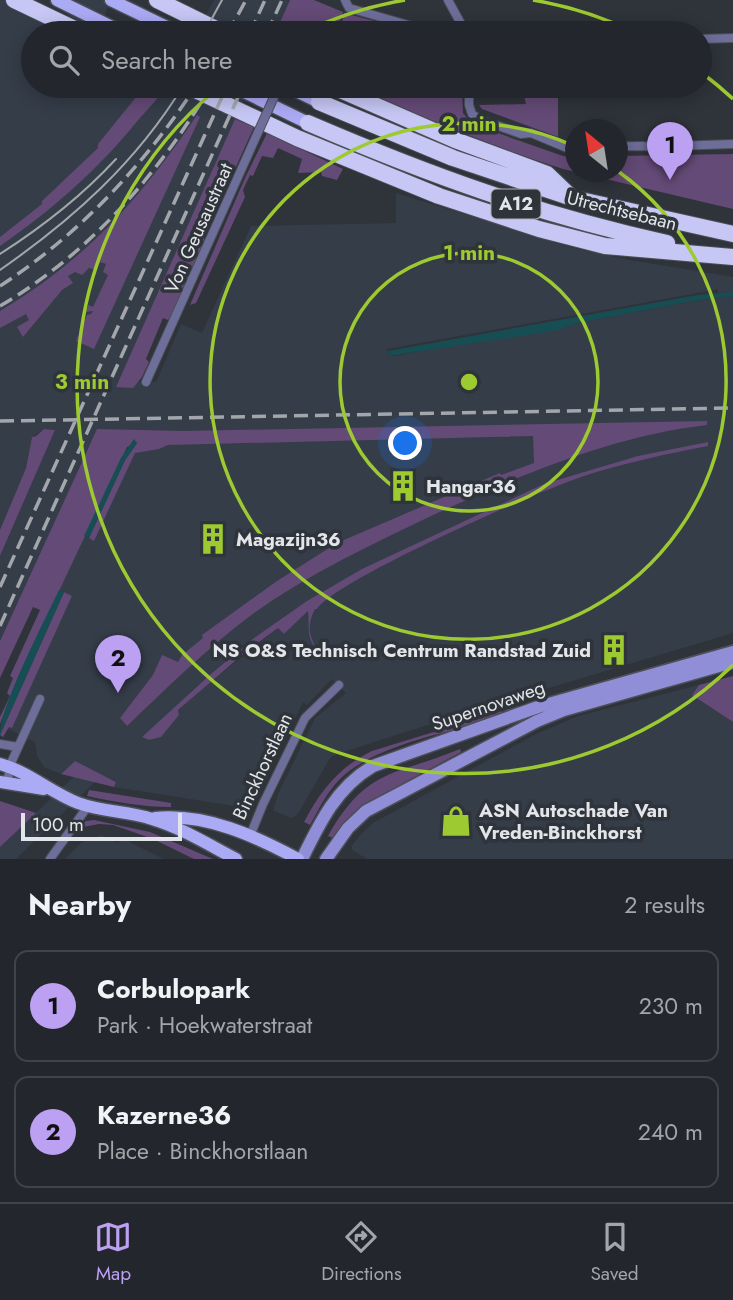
<!DOCTYPE html>
<html lang="en">
<head>
<meta charset="utf-8">
<style>
  :root { --surface:#23262c; --page:#2b2e34; --text:#f1f3f6; --muted:#a3a5a9; --line:#404348; --accent:#bca0f2 }
  body { margin:0; font-family:Jost,sans-serif; background:var(--page); color:var(--text) }
  .compass { position:absolute; left:565px; top:119px; width:63px; height:63px; border-radius:50%; background:var(--surface); box-shadow:0 4px 18px #0003; rotate:330deg }
  .scale { position:absolute; left:21px; bottom:18px; width:161px; box-sizing:border-box; padding-left:7px; border:4px solid #e2e5e9; border-top:0; font-size:19px; line-height:24px; white-space:nowrap; color:#e2e5e9; -webkit-text-stroke:5px #2f333a; paint-order:stroke }
  .you { position:absolute; left:406px; top:444px; width:24px; height:24px; margin:-18px; border:5px solid #fff; border-radius:50%; background:#1a73e8; box-shadow:0 0 0 10px #1a73e833 }
  .badge { display:grid; place-items:center; width:46px; height:46px; border-radius:50%; background:var(--accent); color:#111; font-size:23px; font-weight:700 }
  .pin { position:absolute; translate:-50% -58px; filter:drop-shadow(0 2px 4px #0008) }
  .pin::after { content:''; position:absolute; top:37px; width:24px; height:21px; background:inherit; clip-path:polygon(0 0,100% 0,50% 100%) }
  .list { margin:0; padding:0; list-style:none }
  h2 { display:flex; justify-content:space-between; align-items:center; height:91px; margin:0; padding:0 28px; font-size:30px }
  h2 small { font-size:23px; font-weight:400; color:var(--muted) }
  .list li { display:grid; grid-template-columns:46px 1fr auto; gap:21px; align-items:center; box-sizing:border-box; height:112px; margin:0 14px 14px; padding:0 14px; border:2px solid var(--line); border-radius:14px }
  .list b { display:block; font-size:26px; white-space:nowrap }
  .list p { margin:0; font-size:23px; white-space:nowrap; color:var(--muted) }
  .list em { font-size:23px; font-style:normal; color:var(--muted) }
  .icon { flex:none; width:38px; height:38px; fill:none; stroke:currentColor; stroke-width:2; stroke-linecap:round; stroke-linejoin:round }
  .map { position:relative; flex:none; width:733px; height:859px; overflow:hidden }
  .search { position:absolute; background:var(--surface); box-shadow:0 4px 18px #0003; left:21px; right:21px; top:21px; height:77px; display:flex; align-items:center; gap:18px; box-sizing:border-box; padding:0 24px; border-radius:38px; color:var(--muted); font-size:26px }
  .sheet { height:343px; background:var(--surface) }
  nav { display:flex; justify-content:space-around; align-items:center; box-sizing:border-box; height:98px; border-top:2px solid var(--line); background:var(--surface); font-size:19px; color:var(--muted) }
  nav a { display:grid; justify-items:center; gap:4px }
  nav .on { color:var(--accent) }
  .map>svg:first-child { display:block }
</style>
</head>
<body>
<div class="map">
<svg width="733" height="859" viewBox="0 0 733 859">
  <rect width="100%" height="100%" fill="#2f333a"/>
  <path fill="#353d49" fill-rule="evenodd" d="M0,0H13L65,25L76,0H111L97,33H33V86H250L119,381L156,382L181,324L202,333L251,226L396,223V193L569,247L630,260L733,277V292L718,293V289L703,292L387,349L389,356H395L498,337L554,331L578,323L687,302L733,296V633L459,715L337,754L330,758L298,814L292,818L273,811L278,794L315,718L346,693L332,679L307,705L303,702L262,788L247,808L114,787L116,781L102,775L16,859H0V847L84,767L75,761L61,774L44,767L37,756L35,742L8,729L9,727H12L72,596L59,590L84,536L94,540L139,444L89,446L0,641V556L55,430L44,429L32,437L26,468L0,530ZM316,603L311,613L308,611L284,634L278,628L202,689L178,710L179,715L161,737L149,740L143,737L212,673L254,638L307,604Z
    M214,0H290L275,33H196Z
    M699,685L692,695L733,722V859H367L352,850V845L361,834L373,823L536,734L578,716Z
    M101,835L118,843L121,838L164,859H65L82,842Z"/>
  <path fill="#644a76" d="M290,0H314L343,12L340,21C312,19 301,40 276,31Z
    M344,13L420,33H390L342,21Z
    M145,86H165C160,97 148,109 139,119C99,169 52,210 0,246V237L42,204V201L98,148V144Z
    M354,86H462L463,113L472,124L563,156L575,157L576,172H618V156L733,154V209L563,169C491,146 422,117 354,86Z
    M558,95V137L482,109L479,105L526,104L524,96Z
    M197,115L200,117L94,349L76,341L87,315L91,314L93,311L86,312L88,305L93,307L108,275L103,272L106,264L100,262L97,270L89,268L82,275L75,272L68,276L73,283L62,290L23,337L17,327L29,320L26,314L0,328V311C87,259 141,198 197,115Z
    M235,119L254,127L205,235L203,245L172,315L168,320L163,318L146,359L149,362L142,377L133,388L116,387Z
    M267,133L343,169L337,180L322,176L321,172L298,173L302,159L278,148L273,158L262,156L253,176L250,175L243,190L245,197L196,303L190,305L245,178Z
    M707,421V425C611,436 518,476 431,516C370,545 309,574 254,613C208,647 168,687 127,726L120,718L153,675L162,655L178,662L182,655L203,638L202,635L277,581L337,543L500,473L501,475L534,463L533,436L168,445L159,449L135,453L94,541L89,538L125,460L137,443L127,447L18,678L0,724V717L10,696L7,693L13,678L10,676L40,610L33,607L0,678V641L97,429L184,431Z
    M44,429L55,430L0,556V530L26,468L32,437L36,436Z
    M708,442V446C666,454 624,463 584,476C541,490 337,579 317,609H315C305,628 310,640 322,656C305,639 310,631 308,611L284,634L278,628L247,651L178,710L179,715L161,737L149,740L142,737L212,673L254,638L307,601L362,569L544,484L638,456Z
    M64,592L72,596L12,728L9,727L3,737L0,735Z
    M733,644V649L476,726C436,733 369,750 340,779C327,792 319,809 310,825L304,822C321,790 339,767 372,751L557,694Z
    M733,676V722L692,695L699,685Z
    M460,749L461,752C416,777 367,798 333,838L328,836C367,767 395,776 460,749Z
    M75,761L116,782L114,787L61,774Z
    M89,790L171,803V807C142,807 115,802 87,796Z
    M0,801L36,813L0,847Z
    M94,820L150,832L213,859H194L153,839L113,825L99,824L78,828L86,821Z"/>
  <path fill="#174e54" d="M733,292V296L687,302L578,323L554,331L389,356L388,351L698,295Z
    M134,439L137,443L125,460L89,538L84,536L121,458Z
    M59,590L64,592L0,735C0,706 45,620 59,590Z"/>
  <g fill="none" stroke-linecap="round" stroke-linejoin="round">
    <defs>
      <path id="street" d="M345,0L349,8L436,33
        M448,0L466,33
        M309,33L331,27L363,33
        M451,33L464,28
        M700,39L733,38
        M469,86V105L472,114L479,119L521,134L531,133L567,148L576,147
        M618,147C626,146 635,146 643,146C655,147 661,151 673,146L733,144
        M146,382L259,130
        M0,744L18,747
        M7,783L11,763L40,699
        M250,836L263,804L305,718L339,685
        M50,859L88,806"/>
      <path id="secondary" d="M302,859C320,822 337,787 373,766L538,707L733,652
        M326,859L348,828L366,811L537,721L564,710L733,662"/>
      <path id="primary" d="M57,0L124,33
        M111,0L179,33
        M232,86L308,123
        M286,86L319,102
        M0,764C29,772 50,792 78,803C102,812 128,811 152,819C182,828 209,845 236,859
        M0,782L44,789
        M155,818C206,813 255,836 298,859"/>
      <path id="highway" d="M14,0L83,33
        M157,0L224,33
        M187,86L297,138L439,196L539,229L605,246L733,257
        M331,86L455,140L547,174L570,196
        M319,102L453,158L572,198L733,234
        M308,123C429,175 539,215 667,243"/>
    </defs>
    <use href="#street" stroke="#4c4f56" stroke-width="10"/>
    <use href="#secondary" stroke="#4c4f56" stroke-width="15"/>
    <use href="#primary" stroke="#4c4f56" stroke-width="15"/>
    <use href="#highway" stroke="#4c4f56" stroke-width="18"/>
    <use href="#street" stroke="#6e6e9b" stroke-width="8"/>
    <use href="#secondary" stroke="#908ed6" stroke-width="12"/>
    <use href="#primary" stroke="#abaaf4" stroke-width="12"/>
    <use href="#highway" stroke="#c6c7f4" stroke-width="16"/>
    <path stroke="#a3a7ac" stroke-width="2" d="M204,33L222,0
      M0,254C42,227 82,196 116,159
      M0,270C73,219 136,163 183,86"/>
    <path stroke="#a3a7ac" stroke-width="3.5" stroke-dasharray="14 7" stroke-linecap="butt" d="M228,33L246,0
      M250,33L265,0
      M267,33L282,0
      M0,286C80,234 144,165 196,86
      M0,306C90,253 158,175 211,86
      M0,421L733,408
      M0,587L227,86
      M0,626L243,86"/>
    <defs>
      <path id="street-bridge" d="M259,130L279,86"/>
    </defs>
    <use href="#street-bridge" stroke="#4c4f56" stroke-width="10" stroke-linecap="butt"/>
    <use href="#street-bridge" stroke="#6e6e9b" stroke-width="8"/>
  </g>
  <g fill="none" stroke="#9dca30" stroke-width="3.5">
    <circle cx="469" cy="382" r="129"/>
    <path d="M619 172A258 258 0 1 1 574 146"/>
    <path d="M733 665A387 387 0 1 1 218 88M302 33A387 387 0 0 1 405 0M533 0A387 387 0 0 1 636 33M702 73A387 387 0 0 1 733 99"/>
  </g>
  <defs>
    <symbol id="building-bare" viewBox="-9 -9 18 18"><path d="M-4-6H4V6H1V3H-1V6H-4ZM-2.5-4.3h1.7v1.8h-1.7ZM.8-4.3h1.7v1.8H.8ZM-2.5-1h1.7V.8h-1.7ZM.8-1h1.7V.8H.8Z" fill="#9dca30" stroke="#2f333a" stroke-width="2.5" paint-order="stroke"/></symbol>
    <symbol id="shop-bare" viewBox="-9 -9 18 18"><path d="M-5-2.5h2.3a2.7 3.5 0 0 1 5.4 0H5L5.5 6h-11ZM-1.5-2.5h3a1.5 2.3 0 0 0-3 0Z" fill="#9dca30" stroke="#2f333a" stroke-width="2.5" paint-order="stroke"/></symbol>
  </defs>
  <g fill-rule="evenodd">
    <use href="#building-bare" x="381" y="464" width="44" height="44"/>
    <use href="#building-bare" x="191" y="517" width="44" height="44"/>
    <use href="#building-bare" x="592" y="628" width="44" height="44"/>
    <use href="#shop-bare" x="434" y="799" width="44" height="44"/>
  </g>
  <g text-anchor="middle" stroke-width="7" stroke-linejoin="round" paint-order="stroke">
    <rect fill="#2f333a" stroke="#acb0b4" stroke-width="2" x="491.5" y="189.5" width="49" height="29" rx="5"/>
    <g font-size="18" font-weight="bold" fill="#e2e5e9">
      <text x="516" y="210">A12</text>
    </g>
    <g font-size="19" fill="#e2e5e9" stroke="#2f333a">
      <text transform="translate(622 210) rotate(14)" y="7">Utrechtsebaan</text>
      <text transform="translate(198 228) rotate(-66)" y="7">Von Geusaustraat</text>
      <text transform="translate(488 705) rotate(-19)" y="7">Supernovaweg</text>
      <text transform="translate(262 766) rotate(-65)" y="7">Binckhorstlaan</text>
    </g>
    <g font-size="19" font-weight="bold" fill="#e2e5e9" stroke="#2f333a" text-anchor="start">
      <text x="426" y="493">Hangar36</text>
      <text x="236" y="546">Magazijn36</text>
      <text x="591" y="657" text-anchor="end">NS O&amp;S Technisch Centrum Randstad Zuid</text>
      <text x="479" y="817">ASN Autoschade Van<tspan x="479" dy="22">Vreden-Binckhorst</tspan></text>
    </g>
  </g>
  <circle cx="469" cy="382" r="10" fill="#9dca30" stroke="#2f333a" stroke-width="3.5"/>
  <g font-size="21" text-anchor="middle" font-weight="bold" fill="#9dca30" stroke="#2f333a" stroke-width="7" stroke-linejoin="round" paint-order="stroke">
    <text x="469" y="131">2 min</text>
    <text x="469" y="260">1 min</text>
    <text x="82" y="389">3 min</text>
  </g>
</svg>
<svg class="compass" viewBox="-18 -18 36 36"><path d="M0-13l5 13h-10z" fill="#e53935"/><path d="M0 13l5-13h-10z" fill="#a3a5a9"/></svg>
<div class="scale">100 m</div>
<div class="you"></div>
<div class="pin badge" style="left:670px;top:180px">1</div>
<div class="pin badge" style="left:118px;top:693px">2</div>
<div class="search"><svg class="icon" aria-label="search" viewBox="0 0 24 24"><circle cx="10" cy="10" r="6"/><path d="M15 15l6 6"/></svg>Search here</div>
</div>
<section class="sheet">
<h2>Nearby<small>2 results</small></h2>
<ul class="list">
<li><span class="badge">1</span><div><b>Corbulopark</b><p>Park · Hoekwaterstraat</p></div><em>230 m</em></li>
<li><span class="badge">2</span><div><b>Kazerne36</b><p>Place · Binckhorstlaan</p></div><em>240 m</em></li>
</ul>
</section>
<nav>
<a class="on"><svg class="icon" aria-label="map" viewBox="0 0 24 24"><path d="M3 6l6-2 6 2 6-2v14l-6 2-6-2-6 2zM9 4v14M15 6v14"/></svg>Map</a>
<a><svg class="icon" aria-label="directions" viewBox="0 0 24 24"><path d="M12 3l9 9-9 9-9-9zM9 14v-3h6M13 9l2 2-2 2"/></svg>Directions</a>
<a><svg class="icon" aria-label="saved" viewBox="0 0 24 24"><path d="M7 4h10v16l-5-4-5 4z"/></svg>Saved</a>
</nav>
</body>
</html>
